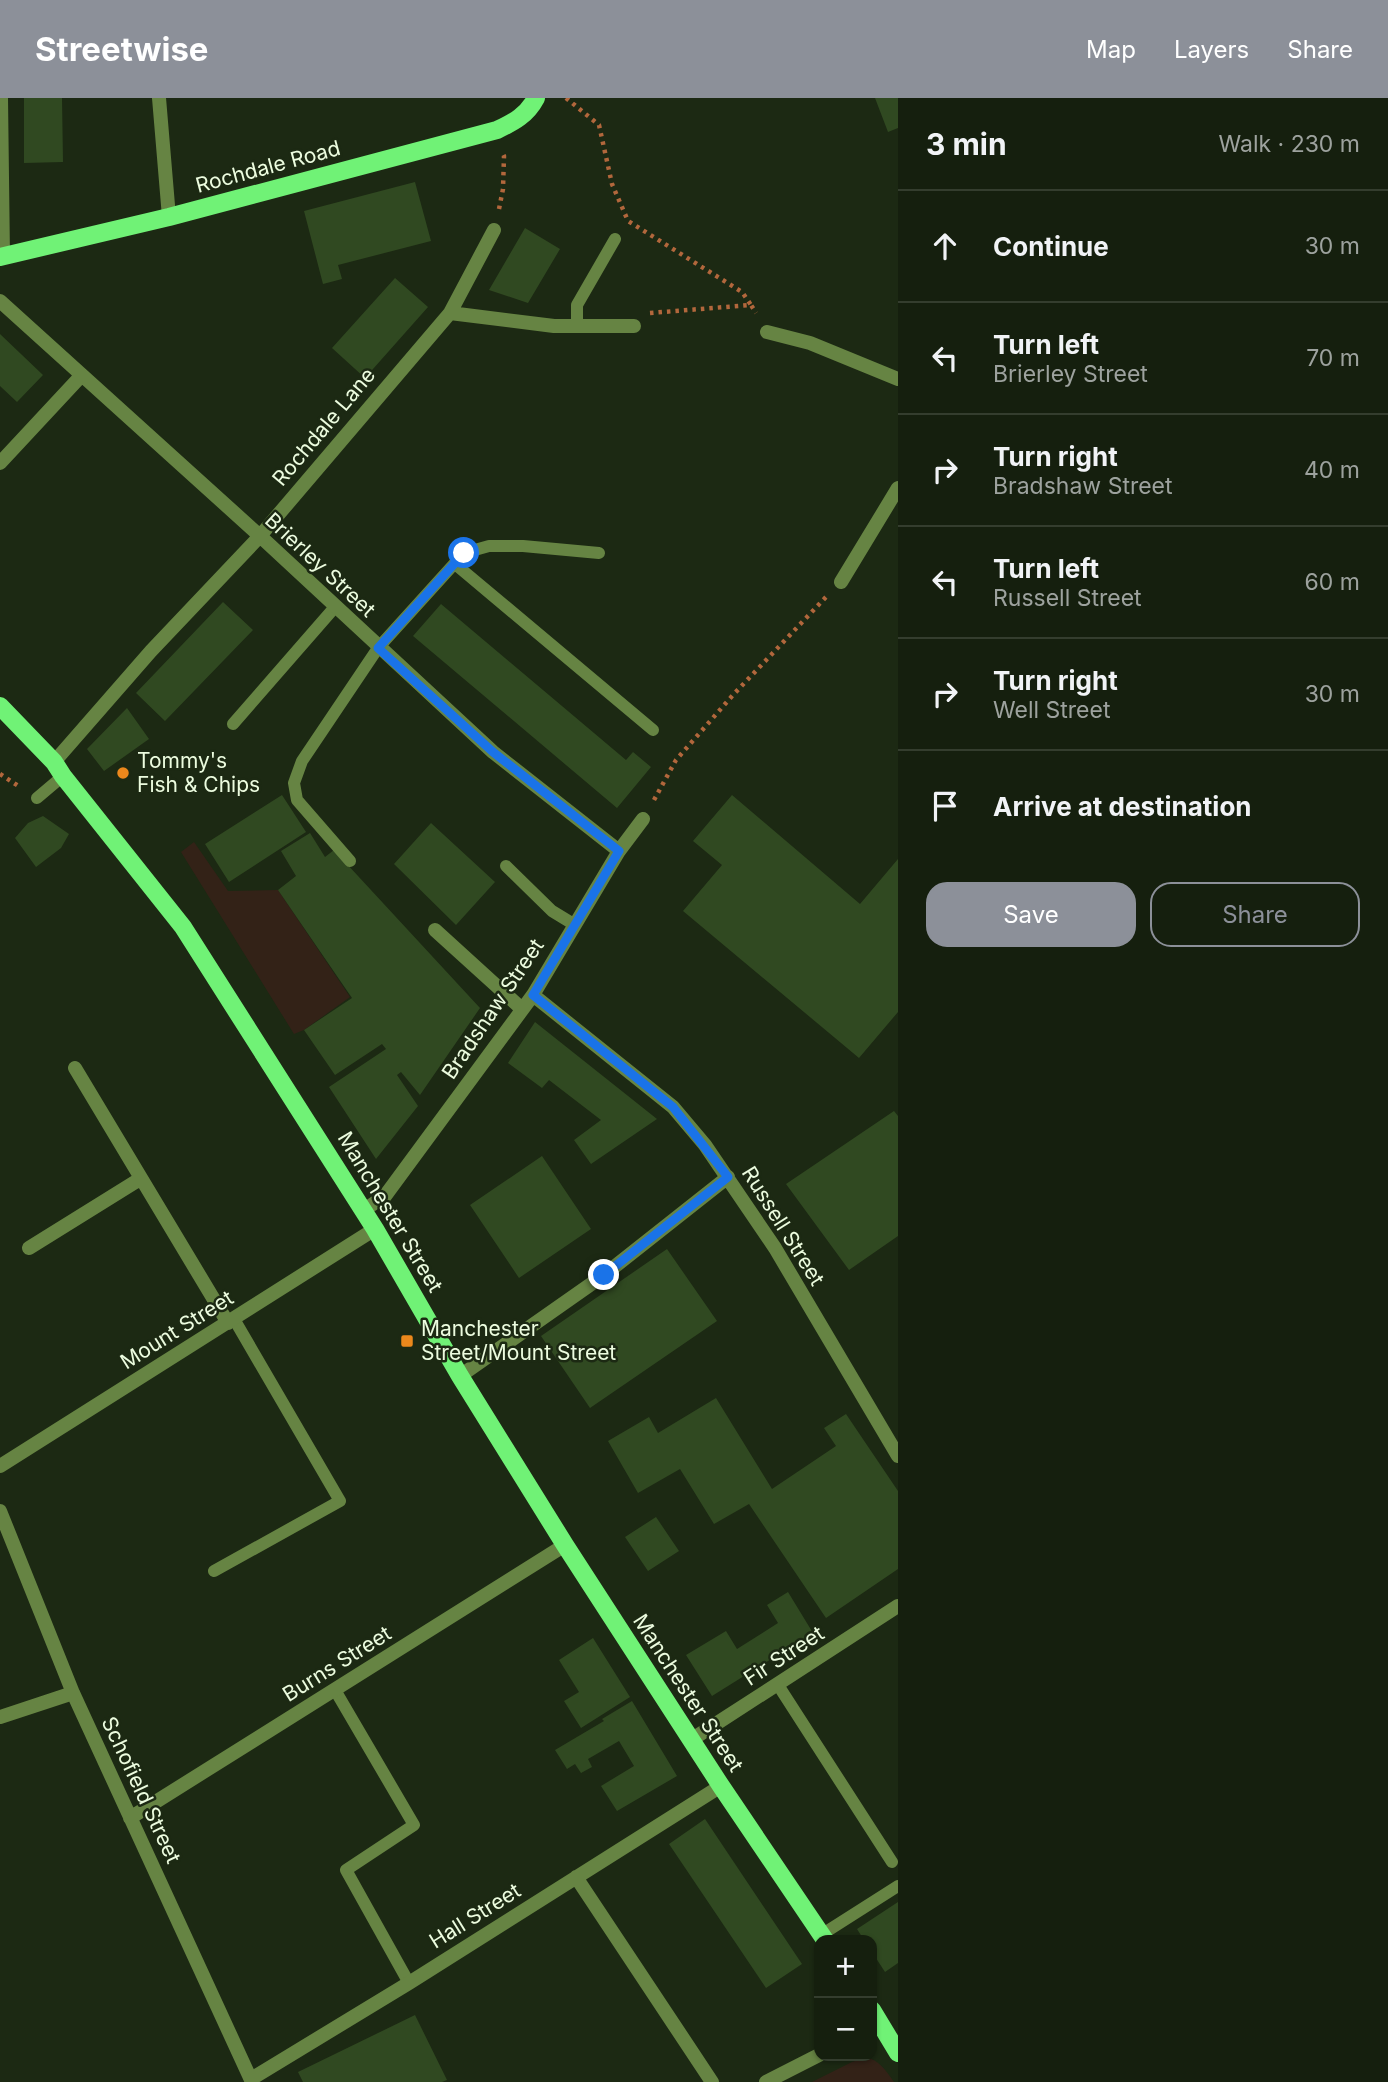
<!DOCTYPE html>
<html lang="en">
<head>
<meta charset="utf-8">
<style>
  :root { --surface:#151f0e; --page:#1e2717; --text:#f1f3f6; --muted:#9da29e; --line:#343d2e; --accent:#8c9099 }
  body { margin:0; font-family:Inter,sans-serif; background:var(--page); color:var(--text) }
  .controls { position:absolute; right:21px; bottom:21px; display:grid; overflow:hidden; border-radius:14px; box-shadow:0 2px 5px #0004 }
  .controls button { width:63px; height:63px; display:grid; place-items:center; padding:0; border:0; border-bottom:2px solid var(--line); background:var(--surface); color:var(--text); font:35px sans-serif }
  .stop { position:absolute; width:21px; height:21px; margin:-16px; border:5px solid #1a73e8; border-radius:50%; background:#fff }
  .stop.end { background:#1a73e8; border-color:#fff; box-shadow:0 2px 7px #0008 }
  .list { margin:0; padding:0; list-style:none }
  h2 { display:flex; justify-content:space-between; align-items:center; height:91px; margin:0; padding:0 28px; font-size:30px }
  h2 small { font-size:23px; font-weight:400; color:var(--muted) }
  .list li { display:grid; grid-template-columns:46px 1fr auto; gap:21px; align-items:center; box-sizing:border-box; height:112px; padding:0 28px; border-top:2px solid var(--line) }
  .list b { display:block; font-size:26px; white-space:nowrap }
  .list p { margin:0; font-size:23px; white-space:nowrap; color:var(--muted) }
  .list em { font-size:23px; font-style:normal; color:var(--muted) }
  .actions { display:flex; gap:14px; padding:21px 28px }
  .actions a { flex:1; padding:16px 0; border:2px solid var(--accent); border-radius:21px; text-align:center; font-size:24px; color:var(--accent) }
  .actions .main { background:var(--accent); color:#fff }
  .icon { flex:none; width:38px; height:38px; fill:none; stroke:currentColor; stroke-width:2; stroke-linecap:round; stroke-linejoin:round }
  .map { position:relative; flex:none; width:898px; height:1984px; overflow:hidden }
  header { display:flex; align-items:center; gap:42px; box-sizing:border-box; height:98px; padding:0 35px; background:var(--accent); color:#fff }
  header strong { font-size:33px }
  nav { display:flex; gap:38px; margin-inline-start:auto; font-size:24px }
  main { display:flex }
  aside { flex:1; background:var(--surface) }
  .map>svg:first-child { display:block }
</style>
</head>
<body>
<header>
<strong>Streetwise</strong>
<nav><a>Map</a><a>Layers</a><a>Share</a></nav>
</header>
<main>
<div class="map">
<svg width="898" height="1984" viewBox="0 0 898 1984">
  <rect width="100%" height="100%" fill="#1c2913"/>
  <path fill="#332217" d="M194,744L228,793L278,792L350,899L304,932L294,936L181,754Z
    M865,1960C878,1960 887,1974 894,1984H812L852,1964Z"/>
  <path fill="#304921" d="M24,0H62L63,64L24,65Z
    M875,0H898V30L888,34Z
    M415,84L431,143L338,167L342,181L323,186L304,113Z
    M525,130L560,151L528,205L489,192Z
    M395,180L428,209L365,280L332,250Z
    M0,236L43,277L17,304L0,288Z
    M223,504L253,532L165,623L136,595Z
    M441,506L626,662L633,654L651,669L617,710L413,538Z
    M127,610L149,641L104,673L87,651Z
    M282,697L306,734L229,784L205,746Z
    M732,697L860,806L898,761V914L859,960L683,813L722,767L693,743Z
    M43,718L69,736L61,750L36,769L15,740L28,725Z
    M431,725L495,784L456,827L394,766Z
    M310,735L325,759L334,752L480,910L420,997L401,974L397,977L418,1008L376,1061L329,989L386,951L382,946L335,977L304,932L352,900L278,792L296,778L281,753Z
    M535,924L657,1021L591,1066L574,1042L601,1022L549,982L542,990L508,965Z
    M894,1013L898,1018V1138L849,1172L786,1086Z
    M542,1058L591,1131L519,1180L470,1107Z
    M667,1151L717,1223L590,1310L541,1238Z
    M716,1300L772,1391L836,1348L824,1330L846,1316L898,1393V1471L826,1520L749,1406L714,1426L680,1371L638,1395L608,1343L649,1319L658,1335Z
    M656,1419L679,1453L648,1473L625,1439Z
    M788,1494L813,1535L712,1598L686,1557L726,1533L737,1551L778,1525L767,1507Z
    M593,1540L630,1599L581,1630L564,1603L579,1594L559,1562Z
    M632,1603L677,1678L617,1713L601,1688L634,1668L619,1643L588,1661L592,1669L581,1675L575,1666L567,1671L555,1652L604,1623L602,1621Z
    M705,1721L802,1866L766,1890L669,1746Z
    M898,1804V1865L885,1874L872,1854V1842H864L857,1831Z
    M415,1917L447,1982L442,1984H303L298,1974Z"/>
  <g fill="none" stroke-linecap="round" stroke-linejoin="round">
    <path stroke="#b2673c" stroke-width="4.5" stroke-dasharray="3.5 5" stroke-linecap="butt" d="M566,0L599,27L612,86L628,123L742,194L751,207
      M499,111L503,91L504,58L502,54
      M650,215L751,207L756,215
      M0,676L20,689
      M654,702L676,662L733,597L826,499"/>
    <path stroke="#668443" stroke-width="12" d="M577,228V207L615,141
      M455,466L653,632
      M233,626L335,509
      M37,700L63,678
      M350,763L297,702L294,685L302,663L378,550L464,455L489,448H523L599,455
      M506,768L552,813L575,827
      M214,1473L340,1403L234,1221
      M778,1587L892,1764
      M335,1592L414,1727L346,1772L409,1885
      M821,1837L898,1788"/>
    <path stroke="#668443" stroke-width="14" d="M1,0L3,158
      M159,0L169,119
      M0,203L260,438L493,654L619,753
      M450,215L554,228H634
      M767,234L810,245L898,281
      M0,365L81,278
      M841,484L898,390
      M54,664L151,553L260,438L450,215L494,132
      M435,832L522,911
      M533,897L673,1009L705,1047L775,1150L898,1358
      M75,970L228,1225
      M364,1112L385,1098L533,897L619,753L643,721
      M29,1150L140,1081
      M460,1278L604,1177L728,1079
      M0,1368L375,1131
      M0,1413L73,1595L252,1984
      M0,1619L73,1595
      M691,1642L898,1508
      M130,1720L565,1447
      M576,1779L712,1984
      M251,1981L409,1885L721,1688
      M766,1984L819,1957"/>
    <path stroke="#70f276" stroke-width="18" d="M0,159L169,119L497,32C514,24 527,17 536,0
      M0,608L54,664L63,678L183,829L375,1131L460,1278L565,1447L721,1688L825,1842
      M872,1912L898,1955"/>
  </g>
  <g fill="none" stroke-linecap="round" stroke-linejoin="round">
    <path stroke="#1a73e8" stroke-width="9" d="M464,455L378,550L493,654L619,753L533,897L673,1009L728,1079L604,1177"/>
  </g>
  <g fill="#eb881c" stroke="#1c2913" stroke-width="2.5">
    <circle cx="123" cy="675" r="7"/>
    <rect x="400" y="1236" width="14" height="14" rx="3.5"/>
  </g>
  <g text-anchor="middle" stroke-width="5" stroke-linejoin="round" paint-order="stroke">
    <g font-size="21" fill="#ecfcdf" stroke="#1c2913">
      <text transform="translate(268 69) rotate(-15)" y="7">Rochdale Road</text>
      <text transform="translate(324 329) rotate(-50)" y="7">Rochdale Lane</text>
      <text transform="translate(320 467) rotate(43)" y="7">Brierley Street</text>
      <text transform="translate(493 911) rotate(-56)" y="7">Bradshaw Street</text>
      <text transform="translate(390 1114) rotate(59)" y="7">Manchester Street</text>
      <text transform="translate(783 1128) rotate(58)" y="7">Russell Street</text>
      <text transform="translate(177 1232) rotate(-32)" y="7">Mount Street</text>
      <text transform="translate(784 1558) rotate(-33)" y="7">Fir Street</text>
      <text transform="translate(337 1566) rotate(-32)" y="7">Burns Street</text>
      <text transform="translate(688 1595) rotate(57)" y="7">Manchester Street</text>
      <text transform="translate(141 1692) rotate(65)" y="7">Schofield Street</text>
      <text transform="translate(475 1818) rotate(-32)" y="7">Hall Street</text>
    </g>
    <g font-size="21" fill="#ecfcdf" stroke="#1c2913" text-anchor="start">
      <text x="137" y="670">Tommy's<tspan x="137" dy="24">Fish &amp; Chips</tspan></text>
      <text x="421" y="1238">Manchester<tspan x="421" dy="24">Street/Mount Street</tspan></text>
    </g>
  </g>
</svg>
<div class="controls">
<button>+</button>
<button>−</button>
</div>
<div class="stop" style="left:464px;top:455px"></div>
<div class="stop end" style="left:604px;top:1177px"></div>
</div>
<aside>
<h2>3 min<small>Walk · 230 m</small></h2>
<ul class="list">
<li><svg class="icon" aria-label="ahead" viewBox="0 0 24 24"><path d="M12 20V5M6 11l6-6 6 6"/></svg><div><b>Continue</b></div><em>30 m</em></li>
<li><svg class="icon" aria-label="left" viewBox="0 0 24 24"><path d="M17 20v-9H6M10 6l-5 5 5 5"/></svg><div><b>Turn left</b><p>Brierley Street</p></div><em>70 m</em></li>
<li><svg class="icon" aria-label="right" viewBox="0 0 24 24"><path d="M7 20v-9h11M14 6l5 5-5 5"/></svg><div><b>Turn right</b><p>Bradshaw Street</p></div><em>40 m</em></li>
<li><svg class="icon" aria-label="left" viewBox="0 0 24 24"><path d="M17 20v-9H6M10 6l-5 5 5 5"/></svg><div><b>Turn left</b><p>Russell Street</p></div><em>60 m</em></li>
<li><svg class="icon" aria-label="right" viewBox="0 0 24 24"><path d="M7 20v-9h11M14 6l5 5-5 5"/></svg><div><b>Turn right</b><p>Well Street</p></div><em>30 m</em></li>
<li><svg class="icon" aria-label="arrive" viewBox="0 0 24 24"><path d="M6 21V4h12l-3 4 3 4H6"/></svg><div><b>Arrive at destination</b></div></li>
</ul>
<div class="actions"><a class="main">Save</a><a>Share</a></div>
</aside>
</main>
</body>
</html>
